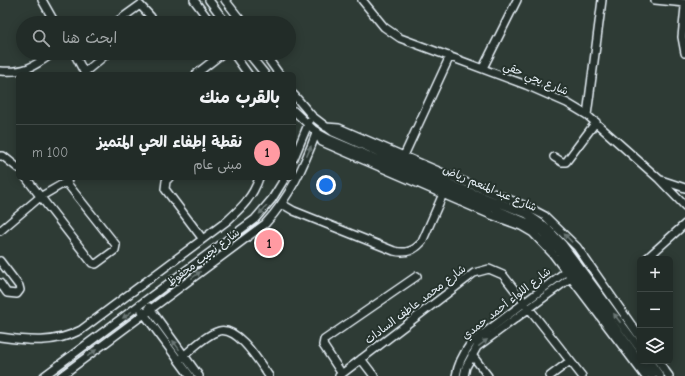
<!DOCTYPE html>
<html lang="ar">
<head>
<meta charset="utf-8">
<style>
  :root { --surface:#222c28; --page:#2e3834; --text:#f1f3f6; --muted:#a2a7a8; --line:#3f4845; --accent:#ff9aa2 }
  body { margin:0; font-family:"Comic Neue","Playpen Sans Arabic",sans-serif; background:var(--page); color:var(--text); direction:rtl }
  .controls { position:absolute; right:12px; bottom:12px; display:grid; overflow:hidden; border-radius:6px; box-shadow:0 2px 10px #0003 }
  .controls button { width:36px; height:36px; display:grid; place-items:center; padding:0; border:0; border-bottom:1px solid var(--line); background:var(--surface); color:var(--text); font:20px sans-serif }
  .you { position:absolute; left:326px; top:185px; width:14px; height:14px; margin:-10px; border:3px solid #fff; border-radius:50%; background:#1a73e8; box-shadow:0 0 0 6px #1a73e833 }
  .badge { display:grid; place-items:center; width:26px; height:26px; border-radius:50%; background:var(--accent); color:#111; font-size:13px; font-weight:700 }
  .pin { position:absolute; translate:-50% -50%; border:2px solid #fff; box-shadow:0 1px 4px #0006 }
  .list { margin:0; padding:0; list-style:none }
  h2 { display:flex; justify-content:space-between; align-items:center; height:52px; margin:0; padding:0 16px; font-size:17px }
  h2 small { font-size:13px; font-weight:400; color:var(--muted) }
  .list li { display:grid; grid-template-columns:26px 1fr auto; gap:12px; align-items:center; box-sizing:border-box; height:56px; padding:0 16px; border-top:1px solid var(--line) }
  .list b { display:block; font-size:15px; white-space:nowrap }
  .list p { margin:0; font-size:13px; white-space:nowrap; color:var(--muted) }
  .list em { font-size:13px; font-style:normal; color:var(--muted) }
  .icon { flex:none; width:22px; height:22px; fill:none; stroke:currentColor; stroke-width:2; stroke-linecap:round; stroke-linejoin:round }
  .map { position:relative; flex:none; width:685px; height:376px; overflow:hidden; direction:ltr }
  .search { position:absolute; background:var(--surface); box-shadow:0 2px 10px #0003; left:16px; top:16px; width:280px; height:44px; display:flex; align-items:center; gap:10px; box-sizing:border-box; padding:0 14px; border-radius:22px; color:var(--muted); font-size:15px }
  .panel { position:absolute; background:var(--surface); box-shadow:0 2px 10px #0003; left:16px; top:72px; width:280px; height:108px; border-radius:6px; direction:rtl }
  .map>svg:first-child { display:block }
</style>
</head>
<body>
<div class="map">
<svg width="685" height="376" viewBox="0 0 685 376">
  <rect width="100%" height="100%" fill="#2e3b35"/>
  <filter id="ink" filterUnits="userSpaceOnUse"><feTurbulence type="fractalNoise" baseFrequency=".025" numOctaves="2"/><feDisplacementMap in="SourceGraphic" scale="8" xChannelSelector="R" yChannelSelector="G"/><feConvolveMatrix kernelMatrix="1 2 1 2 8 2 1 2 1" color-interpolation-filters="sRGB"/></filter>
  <g filter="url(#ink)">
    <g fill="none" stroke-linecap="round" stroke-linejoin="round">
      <defs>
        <path id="minor" d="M42,0L55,23
          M194,0L211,23
          M209,0L226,23
          M225,0L243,23
          M362,0L384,27L400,38L526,85L567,103L587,115L659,179L685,206
          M655,0L685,3
          M685,7L682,37L685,53
          M115,23L140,5L151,17L146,23
          M74,53L85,74
          M233,53L248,74
          M248,53L265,74
          M264,53L279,74
          M483,68L517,0
          M0,71C25,73 33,67 53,53
          M85,72L108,53
          M196,74L223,53
          M294,95L312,116L333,132L455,186L527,214L546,227L563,245L640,349
          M294,111L316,132L329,139L533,225L542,232L557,248L640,361
          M587,115L602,0
          M326,127L339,128L457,179L526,206L545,216L577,247L640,337
          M317,133L322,142L491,215L521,226L533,233L552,253L645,376
          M0,156H3L18,168
          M554,157L562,162H566L596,122
          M294,158L309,122
          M402,160L450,56
          M26,178L92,263L96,264L115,250L116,245L66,182
          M169,178L166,181L165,189L202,238
          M661,180L685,188
          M282,204L294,211L394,251C406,254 414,251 422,242L443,194
          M0,231L40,197L66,182L69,178
          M646,259L685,224
          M0,261L19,286L20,290L17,294L7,293L0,283
          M149,307L199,376
          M142,311L190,376
          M0,337C29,341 54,344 81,330L227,221C241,208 253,197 259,178
          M472,355L488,376
          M361,359L374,376
          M179,360C190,351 205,335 219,331C238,326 259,362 269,376
          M640,361L652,376
          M649,361L660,376
          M658,361L669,376
          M342,374L323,345L324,340L417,276
          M44,376L255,219L272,199L285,178
          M61,376L265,224C290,197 304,166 317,131
          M339,376L474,273L489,269L503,275L582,376
          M456,376C458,363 463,354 471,343L569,269
          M464,376L466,367L477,347L573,276
          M550,376L570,361"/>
      </defs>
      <use href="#minor" stroke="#e8f1f8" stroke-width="10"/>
      <use href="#minor" stroke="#26332d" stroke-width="7"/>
    </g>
    <defs><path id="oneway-solid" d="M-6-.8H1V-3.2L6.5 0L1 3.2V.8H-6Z"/></defs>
    <g fill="#6a7674">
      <use href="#oneway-solid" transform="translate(309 151) rotate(-67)"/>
      <use href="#oneway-solid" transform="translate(263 210) rotate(133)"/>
      <use href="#oneway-solid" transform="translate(568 238) rotate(-133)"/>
      <use href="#oneway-solid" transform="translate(196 275) rotate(-37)"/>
      <use href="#oneway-solid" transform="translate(127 315) rotate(144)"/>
      <use href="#oneway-solid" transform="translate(617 318) rotate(-127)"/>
      <use href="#oneway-solid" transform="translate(483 343) rotate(-38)"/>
      <use href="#oneway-solid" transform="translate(176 345) rotate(-126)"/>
      <use href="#oneway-solid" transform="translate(92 353) rotate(-37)"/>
    </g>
  </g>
  <g text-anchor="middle" stroke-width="4" stroke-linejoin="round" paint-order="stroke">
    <g font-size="11" fill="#e8f1f8" stroke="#26332d">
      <text transform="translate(536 78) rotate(23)" y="4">شارع يحي حقي</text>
      <text transform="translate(490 188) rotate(23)" y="4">شارع عبد المنعم رياض</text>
      <text transform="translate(203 257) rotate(-37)" y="4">شارع نجيب محفوظ</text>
      <text transform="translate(506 303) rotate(-38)" y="4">شارع اللواء أحمد حمدي</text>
      <text transform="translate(415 304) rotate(-37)" y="4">شارع محمد عاطف السادات</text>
    </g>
  </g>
</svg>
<div class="controls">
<button>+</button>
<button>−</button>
<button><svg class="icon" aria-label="layers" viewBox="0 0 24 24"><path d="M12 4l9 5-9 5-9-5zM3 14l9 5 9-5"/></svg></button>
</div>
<div class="you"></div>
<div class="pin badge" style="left:269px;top:243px">1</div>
<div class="search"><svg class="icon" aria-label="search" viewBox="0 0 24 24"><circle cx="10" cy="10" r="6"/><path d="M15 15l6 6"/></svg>ابحث هنا</div>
<section class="panel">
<h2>بالقرب منك<small></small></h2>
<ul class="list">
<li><span class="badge">1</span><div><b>نقطة إطفاء الحي المتميز</b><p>مبنى عام</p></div><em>100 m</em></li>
</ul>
</section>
</div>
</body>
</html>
